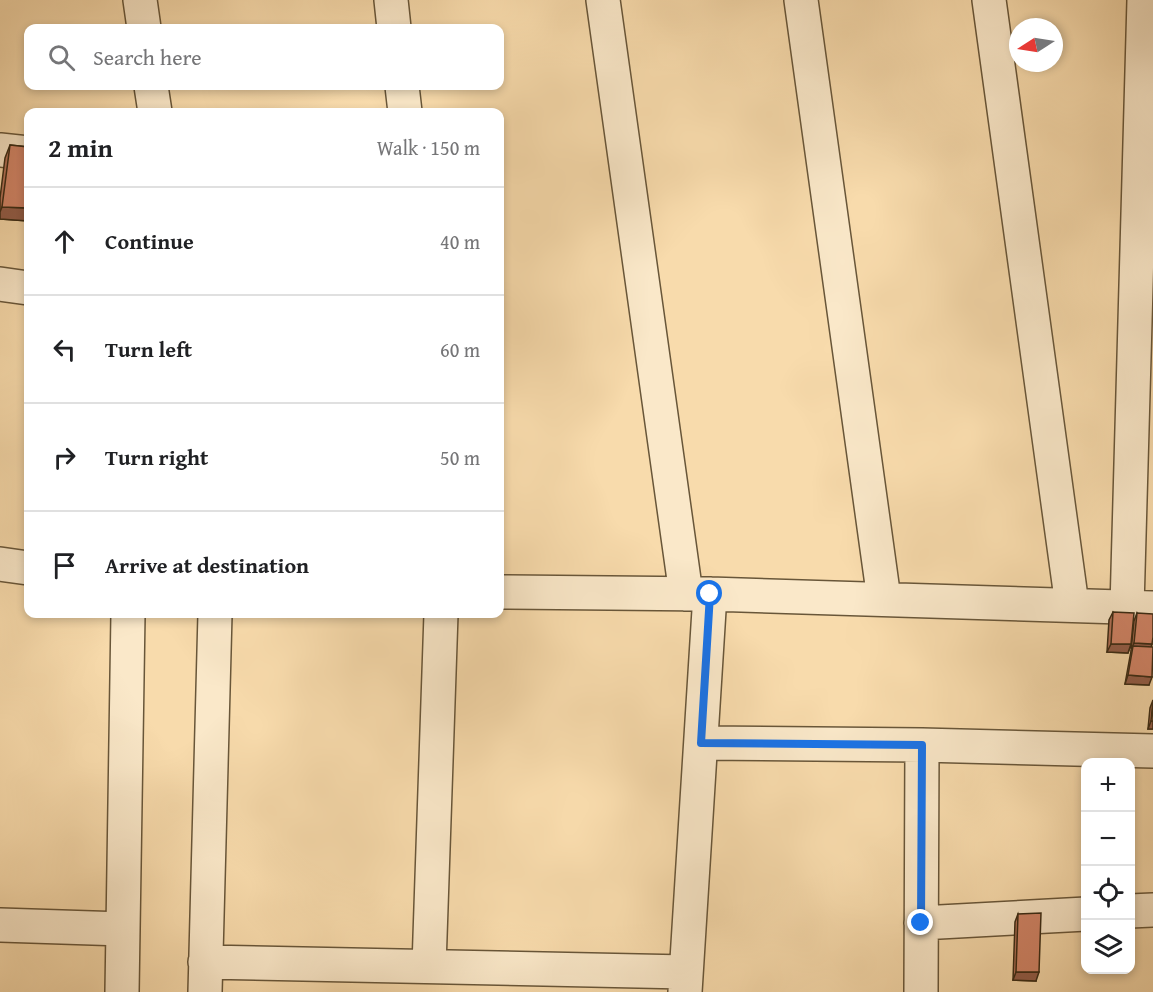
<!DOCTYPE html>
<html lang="en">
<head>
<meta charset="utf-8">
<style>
  :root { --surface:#fff; --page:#f6f6f6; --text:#202124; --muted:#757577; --line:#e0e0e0 }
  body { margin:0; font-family:"Gentium Book Plus",serif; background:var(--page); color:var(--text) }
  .controls { position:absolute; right:18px; bottom:18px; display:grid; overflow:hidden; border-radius:12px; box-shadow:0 3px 9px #0003 }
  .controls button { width:54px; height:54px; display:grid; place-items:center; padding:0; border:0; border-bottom:2px solid var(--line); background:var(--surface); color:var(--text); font:30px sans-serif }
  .compass { position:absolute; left:1009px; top:18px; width:54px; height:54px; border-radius:50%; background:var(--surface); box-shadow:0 3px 9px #0003; rotate:258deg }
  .stop { position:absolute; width:18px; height:18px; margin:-14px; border:4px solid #1a73e8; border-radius:50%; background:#fff }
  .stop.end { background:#1a73e8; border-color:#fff; box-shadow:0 2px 6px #0008 }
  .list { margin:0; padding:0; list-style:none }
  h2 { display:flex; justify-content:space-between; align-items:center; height:78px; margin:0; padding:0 24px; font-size:26px }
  h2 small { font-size:20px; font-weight:400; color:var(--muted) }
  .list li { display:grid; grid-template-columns:39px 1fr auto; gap:18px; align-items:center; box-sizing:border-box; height:108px; padding:0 24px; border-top:2px solid var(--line) }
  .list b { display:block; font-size:22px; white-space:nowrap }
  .list em { font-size:20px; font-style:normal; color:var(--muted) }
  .icon { flex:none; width:33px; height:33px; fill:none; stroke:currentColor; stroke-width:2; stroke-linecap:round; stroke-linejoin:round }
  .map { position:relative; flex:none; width:1153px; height:992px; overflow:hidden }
  .search { position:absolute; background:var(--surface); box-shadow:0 3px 9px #0003; left:24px; top:24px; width:480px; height:66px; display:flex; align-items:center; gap:15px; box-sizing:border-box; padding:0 21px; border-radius:12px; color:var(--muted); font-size:22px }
  .panel { position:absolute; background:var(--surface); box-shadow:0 3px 9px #0003; left:24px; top:108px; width:480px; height:510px; border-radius:12px }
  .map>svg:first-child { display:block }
</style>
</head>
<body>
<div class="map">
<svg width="1153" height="992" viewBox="0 0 1153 992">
  <rect width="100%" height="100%" fill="#f8dbac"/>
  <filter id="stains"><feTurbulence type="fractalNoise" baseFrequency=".00333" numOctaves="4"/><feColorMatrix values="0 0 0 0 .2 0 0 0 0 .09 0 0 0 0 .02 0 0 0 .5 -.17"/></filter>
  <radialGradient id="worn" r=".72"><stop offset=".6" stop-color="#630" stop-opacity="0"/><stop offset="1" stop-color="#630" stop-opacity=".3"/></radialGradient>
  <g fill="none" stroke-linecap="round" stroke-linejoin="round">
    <defs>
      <path id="minor" d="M140,0L144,28
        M391,0L394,28
        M603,0L686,594
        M801,0L884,599
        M989,0L1072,605
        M151,86L155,112
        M402,86L405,112
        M0,150L28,153
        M0,284L28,288
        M0,564L28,568
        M500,592L710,594L1153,608
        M1127,607L1144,0
        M701,743L922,745L1153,751
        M1130,911L1153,910
        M921,923L1086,914
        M0,925L123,929
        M205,962L686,972
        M429,966L441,614
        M122,992L128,614
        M205,992L215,614
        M685,992L710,594
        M921,992L922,745"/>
    </defs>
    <use href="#minor" stroke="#685639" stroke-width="36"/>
    <use href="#minor" stroke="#fae8c9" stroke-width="33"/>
  </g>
  <path fill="#b47259" stroke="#382913" stroke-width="1.5" d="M10,145L28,147V221L0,219V198L5,158Z
    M1113,612L1131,644L1128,653L1107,652L1109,620Z
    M1137,613L1152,644L1151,647L1149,685L1125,684L1131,651L1134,621Z
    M1153,700V729H1148L1150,708Z
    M1018,914L1036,981L1013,980L1015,922Z"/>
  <path fill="#925c48" stroke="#382913" stroke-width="1.5" d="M2,207L28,208V221L0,219V212Z
    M1134,643L1152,644L1149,653L1132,648Z
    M1111,644H1131L1128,653L1107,652Z
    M1128,675L1152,677L1149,685L1125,684Z
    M1151,721H1153V729H1148Z
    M1016,972H1039L1036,981L1013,980Z"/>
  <path fill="#d18467" stroke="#382913" stroke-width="1.5" d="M10,145L28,147V208L2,207Z
    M1113,612L1134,613L1131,644H1111Z
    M1137,613L1153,614V637L1152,644L1134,643Z
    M1133,646L1153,647L1152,677L1128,675Z
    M1153,700V721H1151Z
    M1041,913L1039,972H1016L1018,914Z"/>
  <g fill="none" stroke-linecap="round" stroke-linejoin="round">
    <path stroke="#1a73e8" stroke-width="8" d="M710,594L701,743L922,745L921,923"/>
  </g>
  <rect width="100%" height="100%" filter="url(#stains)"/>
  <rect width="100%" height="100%" fill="url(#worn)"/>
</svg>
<div class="controls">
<button>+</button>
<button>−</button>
<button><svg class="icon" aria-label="locate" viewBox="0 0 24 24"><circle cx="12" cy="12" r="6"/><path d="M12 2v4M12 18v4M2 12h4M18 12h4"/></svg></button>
<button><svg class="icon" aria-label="layers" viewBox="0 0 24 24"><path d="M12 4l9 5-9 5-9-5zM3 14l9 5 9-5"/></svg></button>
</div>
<svg class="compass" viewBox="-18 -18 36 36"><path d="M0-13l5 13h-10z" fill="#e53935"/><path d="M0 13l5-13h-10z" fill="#757577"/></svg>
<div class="stop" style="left:710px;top:594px"></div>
<div class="stop end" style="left:921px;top:923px"></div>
<div class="search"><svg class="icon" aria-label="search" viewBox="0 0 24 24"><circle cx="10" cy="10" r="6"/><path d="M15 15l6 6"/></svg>Search here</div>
<section class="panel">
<h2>2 min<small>Walk · 150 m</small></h2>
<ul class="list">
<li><svg class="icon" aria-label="ahead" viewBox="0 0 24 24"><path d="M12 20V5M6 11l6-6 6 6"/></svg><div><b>Continue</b></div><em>40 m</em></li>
<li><svg class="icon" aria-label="left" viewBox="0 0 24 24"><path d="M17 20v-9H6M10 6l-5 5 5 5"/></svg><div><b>Turn left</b></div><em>60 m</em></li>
<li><svg class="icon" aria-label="right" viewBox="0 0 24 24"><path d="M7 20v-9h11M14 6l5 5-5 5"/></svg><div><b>Turn right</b></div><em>50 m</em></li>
<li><svg class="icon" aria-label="arrive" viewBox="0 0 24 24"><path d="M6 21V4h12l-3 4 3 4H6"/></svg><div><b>Arrive at destination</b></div></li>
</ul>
</section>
</div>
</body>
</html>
